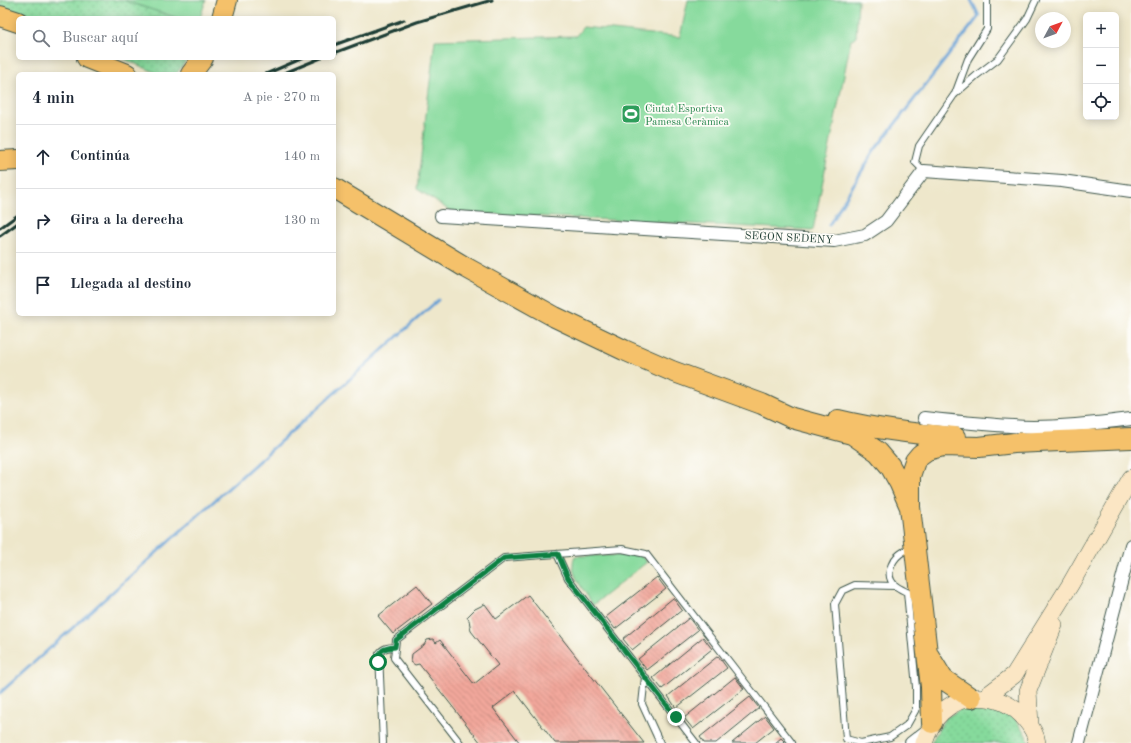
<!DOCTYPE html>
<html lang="es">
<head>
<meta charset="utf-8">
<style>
  :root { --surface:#fff; --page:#f6f6f7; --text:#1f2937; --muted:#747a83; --line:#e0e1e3 }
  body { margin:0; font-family:"Old Standard TT",serif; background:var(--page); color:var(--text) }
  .controls { position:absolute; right:12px; top:12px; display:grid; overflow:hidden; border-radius:6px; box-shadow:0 2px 10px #0003 }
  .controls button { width:36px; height:36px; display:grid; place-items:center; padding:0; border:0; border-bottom:1px solid var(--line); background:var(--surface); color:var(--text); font:20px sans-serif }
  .compass { position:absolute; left:1035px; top:12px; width:36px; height:36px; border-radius:50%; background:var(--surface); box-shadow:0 2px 10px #0003; rotate:49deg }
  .stop { position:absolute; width:12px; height:12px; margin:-9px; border:3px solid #0b8043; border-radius:50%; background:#fff }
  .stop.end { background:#0b8043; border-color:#fff; box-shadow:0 1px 4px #0008 }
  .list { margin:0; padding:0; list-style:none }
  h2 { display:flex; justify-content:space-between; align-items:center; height:52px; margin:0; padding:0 16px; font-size:17px }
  h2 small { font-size:13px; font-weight:400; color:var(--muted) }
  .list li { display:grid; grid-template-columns:26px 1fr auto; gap:12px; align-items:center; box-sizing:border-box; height:64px; padding:0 16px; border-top:1px solid var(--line) }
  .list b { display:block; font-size:15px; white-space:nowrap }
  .list em { font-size:13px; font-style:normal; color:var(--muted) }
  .icon { flex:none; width:22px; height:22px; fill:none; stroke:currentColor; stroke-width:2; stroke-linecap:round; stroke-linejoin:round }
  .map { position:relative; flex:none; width:1131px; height:743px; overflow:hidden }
  .search { position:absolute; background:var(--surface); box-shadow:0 2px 10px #0003; left:16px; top:16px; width:320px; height:44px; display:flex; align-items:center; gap:10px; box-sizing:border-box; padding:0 14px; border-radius:6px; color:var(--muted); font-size:15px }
  .panel { position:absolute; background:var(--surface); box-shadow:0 2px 10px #0003; left:16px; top:72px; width:320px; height:244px; border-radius:6px }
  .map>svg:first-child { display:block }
</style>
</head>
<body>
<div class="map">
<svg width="1131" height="743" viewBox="0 0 1131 743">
  <defs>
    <pattern id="grass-dots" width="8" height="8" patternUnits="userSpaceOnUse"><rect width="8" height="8" fill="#86da9c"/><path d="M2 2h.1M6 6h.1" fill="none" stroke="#73bc87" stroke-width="1.8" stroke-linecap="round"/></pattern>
    <pattern id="building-back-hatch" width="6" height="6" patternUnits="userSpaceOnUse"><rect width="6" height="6" fill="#f2a79b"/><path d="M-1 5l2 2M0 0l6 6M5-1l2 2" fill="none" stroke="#c3897f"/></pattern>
  </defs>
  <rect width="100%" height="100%" fill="#fdfcf7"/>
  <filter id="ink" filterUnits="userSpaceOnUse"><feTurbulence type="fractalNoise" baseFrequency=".025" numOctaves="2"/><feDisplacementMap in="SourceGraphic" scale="8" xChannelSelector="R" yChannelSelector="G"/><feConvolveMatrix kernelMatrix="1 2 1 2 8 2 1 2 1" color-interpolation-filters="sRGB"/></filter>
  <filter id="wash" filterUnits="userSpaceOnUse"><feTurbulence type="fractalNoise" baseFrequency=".012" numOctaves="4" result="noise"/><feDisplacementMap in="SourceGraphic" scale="16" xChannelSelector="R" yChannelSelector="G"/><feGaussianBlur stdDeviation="0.9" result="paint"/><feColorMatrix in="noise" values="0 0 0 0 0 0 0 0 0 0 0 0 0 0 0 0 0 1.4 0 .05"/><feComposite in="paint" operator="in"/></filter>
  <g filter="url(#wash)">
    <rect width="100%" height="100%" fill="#eee7cb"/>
    <path fill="url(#grass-dots)" stroke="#528c68" d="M0,0H124L125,1L178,18H25L0,9Z
      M122,58H188L176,74H159Z
      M971,704C979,705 988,705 996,707C1012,711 1024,729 1029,743H931L945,718Z"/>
    <path fill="#86da9c" stroke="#528c68" d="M125,0H206L200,18H178L125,1Z
      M688,0H858L856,38L851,40L813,230L452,212L417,189L435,40L576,36L583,27L680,37Z
      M640,555L647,562L593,605C585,591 567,572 575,556Z"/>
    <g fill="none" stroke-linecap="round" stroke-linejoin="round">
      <path stroke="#649fd4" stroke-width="3" d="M829,225L874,151L979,16L971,0
        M0,693L438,300"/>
    </g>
    <g id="blocks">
      <path fill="url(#building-back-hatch)" d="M657,577L666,589L615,629L606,617Z
        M417,585L432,604L393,634L378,616Z
        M528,595L553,627L644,743H555L515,691L493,708L520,743H481L419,664L415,665L411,662L412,654L424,645L427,640L433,639L436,643L440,640L474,684L498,665L471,631L469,620L467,617L475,609L485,604L496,619Z
        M673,598L682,610L632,650L623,639Z
        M689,618L698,630L647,670L638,659Z
        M703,637L712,649L662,689L653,678Z
        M718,656L727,668L676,708L668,696Z
        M735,677L744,689L693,729L684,718Z
        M750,697L759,708L716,743H704L700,737Z
        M765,716L774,728L755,743H732Z
        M781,738L786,743H775Z"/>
    </g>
  </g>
  <g filter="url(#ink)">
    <use href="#blocks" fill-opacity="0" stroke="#3e564b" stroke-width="1"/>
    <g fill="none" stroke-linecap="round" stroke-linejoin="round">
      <defs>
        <path id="service" d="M955,94L968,59L987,29V0
          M924,171L915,162L919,146L954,95L977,75L998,59L1027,19L1036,0
          M557,554L568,578L696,743
          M895,586L855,585L842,591L835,604L846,739L861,743L890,737L907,725L916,709V687L907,592
          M910,594C905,591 900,589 896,586C884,577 891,561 900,554C904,551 908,549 911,547
          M645,677L642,704L660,743
          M383,743L379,654C383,648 388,647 395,647
          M460,743L394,658L396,640L504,558L622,549L646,554L792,743"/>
        <path id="minor" d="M441,216L834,241L865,235L886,221L924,171L1062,181L1131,191
          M924,418C960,422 997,426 1033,427C1065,427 1100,423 1131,419
          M911,743L929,729
          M1079,743L1131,545"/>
        <path id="secondary" d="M985,697L1014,675L1070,585L1131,478
          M1030,725L1028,691L1054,625
          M924,743C928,731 933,720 942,712C967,689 1005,695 1025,719C1030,725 1036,734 1037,743"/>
        <path id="trunk" d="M0,16L18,22
          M222,18L227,0
          M87,58L127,74
          M191,74L203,58
          M0,161L18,160
          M334,188L465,267L555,317L624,350L672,371L762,404L792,418L852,434L878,452L890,466L900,484L910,507
          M838,420C875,429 916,434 955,437
          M929,656L943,679L971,698
          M932,723L931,687L910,507V476L915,461L920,455L927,450L943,446L979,447L1014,443L1131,438"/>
      </defs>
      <use href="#service" stroke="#3e564b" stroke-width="8"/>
      <use href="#minor" stroke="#3e564b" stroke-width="14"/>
      <use href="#secondary" stroke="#3e564b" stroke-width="18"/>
      <use href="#trunk" stroke="#3e564b" stroke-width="22"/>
      <use href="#service" stroke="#fff" stroke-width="6"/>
      <use href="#minor" stroke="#fff" stroke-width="12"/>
      <use href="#secondary" stroke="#fbe6c4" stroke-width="17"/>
      <use href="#trunk" stroke="#f5c16b" stroke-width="20"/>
      <path stroke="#1f3d34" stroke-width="3" d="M334,45L404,20
        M334,53L417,22L492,0
        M266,74L303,58
        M282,74L321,58
        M0,228L18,215
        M0,236L18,223"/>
    </g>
  </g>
  <g fill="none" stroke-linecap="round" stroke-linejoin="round" filter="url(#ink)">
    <path stroke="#0b8043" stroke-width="5" d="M378,662C379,650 383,648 395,647L396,640L504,558L558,554L568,578L676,717"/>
  </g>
  <defs>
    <symbol id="stadium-square" viewBox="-11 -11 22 22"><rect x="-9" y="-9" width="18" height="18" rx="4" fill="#2e9e5b" stroke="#fdfcf7"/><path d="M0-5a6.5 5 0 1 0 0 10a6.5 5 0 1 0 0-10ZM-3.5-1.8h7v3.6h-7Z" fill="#fff"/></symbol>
  </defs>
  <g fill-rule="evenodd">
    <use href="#stadium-square" x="620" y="103" width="22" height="22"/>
  </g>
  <g text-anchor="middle" stroke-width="3.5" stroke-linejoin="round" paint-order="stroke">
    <g font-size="11" fill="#27864d" stroke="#fdfcf7" text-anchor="start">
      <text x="645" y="112">Ciutat Esportiva<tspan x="645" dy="13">Pamesa Ceràmica</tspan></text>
    </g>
    <g font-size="11" fill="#1f3d34" stroke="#fdfcf7">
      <text transform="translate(789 237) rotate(3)" y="4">SEGON SEDENY</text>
    </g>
  </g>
</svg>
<div class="controls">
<button>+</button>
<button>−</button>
<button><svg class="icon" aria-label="locate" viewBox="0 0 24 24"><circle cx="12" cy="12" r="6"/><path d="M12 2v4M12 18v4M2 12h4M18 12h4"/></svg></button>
</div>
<svg class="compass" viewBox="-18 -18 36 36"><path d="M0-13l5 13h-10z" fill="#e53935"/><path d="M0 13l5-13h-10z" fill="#747a83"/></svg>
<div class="stop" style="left:378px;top:662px"></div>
<div class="stop end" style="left:676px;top:717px"></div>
<div class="search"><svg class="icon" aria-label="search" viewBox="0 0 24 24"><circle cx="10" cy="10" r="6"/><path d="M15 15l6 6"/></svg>Buscar aquí</div>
<section class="panel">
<h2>4 min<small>A pie · 270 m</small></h2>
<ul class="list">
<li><svg class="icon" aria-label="ahead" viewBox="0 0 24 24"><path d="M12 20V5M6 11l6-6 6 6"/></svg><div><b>Continúa</b></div><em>140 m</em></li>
<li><svg class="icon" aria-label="right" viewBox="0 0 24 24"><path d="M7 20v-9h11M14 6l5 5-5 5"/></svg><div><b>Gira a la derecha</b></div><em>130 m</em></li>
<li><svg class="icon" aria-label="arrive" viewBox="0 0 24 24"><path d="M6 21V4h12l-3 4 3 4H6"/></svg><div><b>Llegada al destino</b></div></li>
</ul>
</section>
</div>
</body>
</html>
